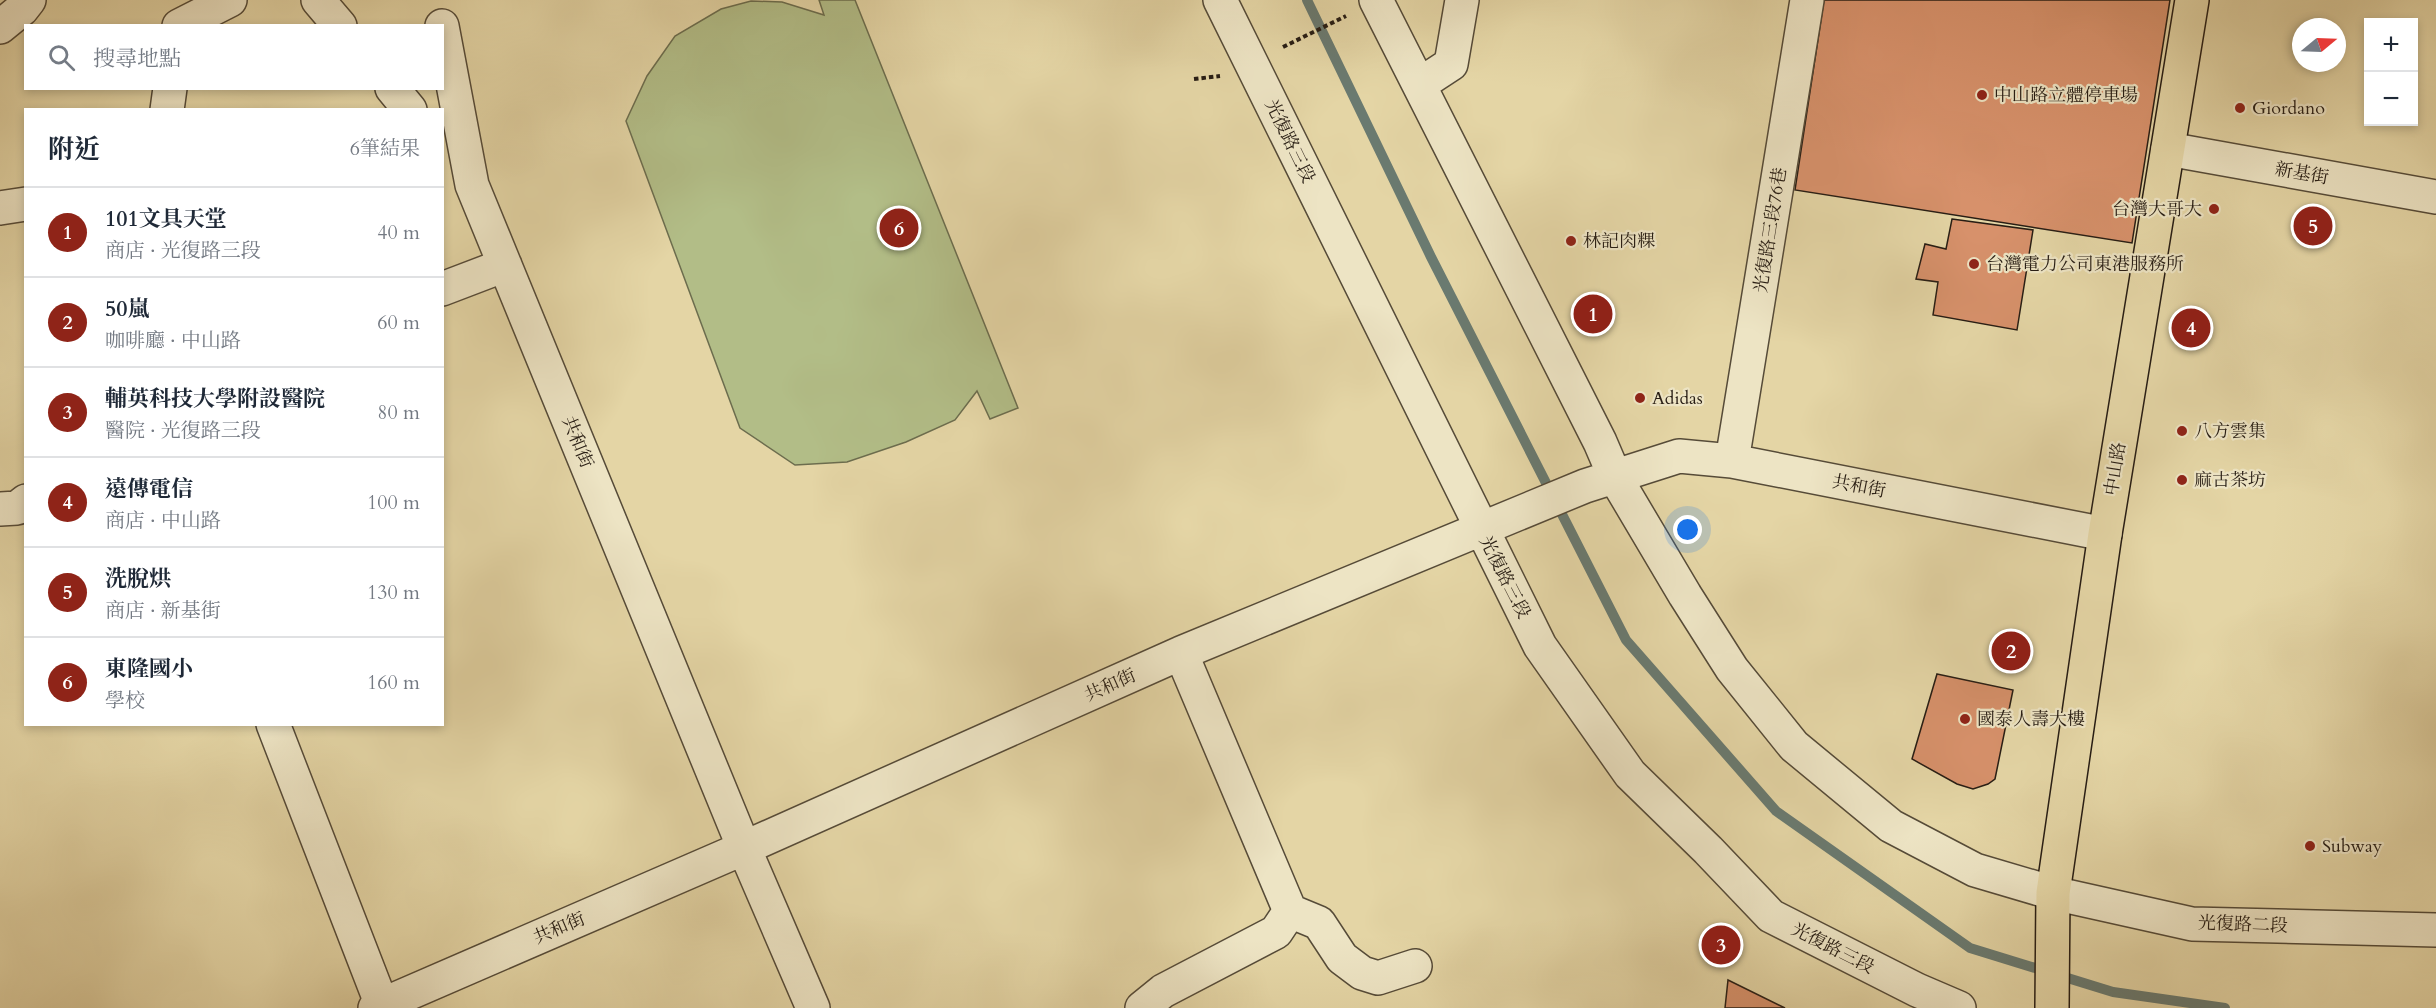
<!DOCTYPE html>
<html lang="zh-TW">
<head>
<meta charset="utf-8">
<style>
  :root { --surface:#fff; --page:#f2f2f3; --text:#1f2937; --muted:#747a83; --line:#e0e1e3; --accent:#8f2418 }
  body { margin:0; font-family:Cardo,"Noto Serif TC",serif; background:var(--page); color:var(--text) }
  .controls { position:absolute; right:18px; top:18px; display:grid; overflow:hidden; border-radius:0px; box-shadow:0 3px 9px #0003 }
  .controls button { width:54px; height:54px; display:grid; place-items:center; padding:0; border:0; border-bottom:2px solid var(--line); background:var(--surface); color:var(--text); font:30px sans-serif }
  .compass { position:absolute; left:2292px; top:18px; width:54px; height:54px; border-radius:50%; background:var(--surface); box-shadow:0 3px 9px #0003; rotate:71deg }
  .you { position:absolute; left:1688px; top:530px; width:21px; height:21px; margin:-15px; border:4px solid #fff; border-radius:50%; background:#1a73e8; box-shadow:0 0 0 9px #1a73e833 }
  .badge { display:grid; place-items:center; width:39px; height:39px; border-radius:50%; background:var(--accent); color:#fff; font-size:20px; font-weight:700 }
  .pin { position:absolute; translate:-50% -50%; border:3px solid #fff; box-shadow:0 2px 6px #0006 }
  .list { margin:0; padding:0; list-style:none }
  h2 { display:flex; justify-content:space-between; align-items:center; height:78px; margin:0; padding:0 24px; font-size:26px }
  h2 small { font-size:20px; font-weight:400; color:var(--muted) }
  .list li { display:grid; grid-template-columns:39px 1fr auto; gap:18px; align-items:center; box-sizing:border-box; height:90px; padding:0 24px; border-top:2px solid var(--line) }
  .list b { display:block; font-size:22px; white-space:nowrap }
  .list p { margin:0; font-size:20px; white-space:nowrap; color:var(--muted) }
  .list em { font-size:20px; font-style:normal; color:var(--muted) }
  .icon { flex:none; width:33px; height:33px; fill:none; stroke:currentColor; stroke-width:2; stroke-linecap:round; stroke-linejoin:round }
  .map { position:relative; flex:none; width:2436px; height:1008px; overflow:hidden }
  .search { position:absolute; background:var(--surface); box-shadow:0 3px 9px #0003; left:24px; top:24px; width:420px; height:66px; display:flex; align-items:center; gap:15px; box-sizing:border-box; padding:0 21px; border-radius:0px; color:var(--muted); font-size:22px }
  .panel { position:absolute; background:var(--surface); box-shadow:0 3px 9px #0003; left:24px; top:108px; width:420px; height:618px; border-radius:0px }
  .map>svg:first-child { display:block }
</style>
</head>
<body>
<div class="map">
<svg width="2436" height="1008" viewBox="0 0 2436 1008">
  <rect width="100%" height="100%" fill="#e4d5a5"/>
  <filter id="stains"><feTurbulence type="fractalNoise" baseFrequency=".00333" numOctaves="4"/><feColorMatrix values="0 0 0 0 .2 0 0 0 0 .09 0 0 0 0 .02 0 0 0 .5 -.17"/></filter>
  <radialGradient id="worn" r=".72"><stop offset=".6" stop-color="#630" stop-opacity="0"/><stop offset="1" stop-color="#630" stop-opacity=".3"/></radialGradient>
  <path fill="#b2bd87" stroke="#6c6d4e" stroke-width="1.5" d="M819,0H855L1018,408L990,419L977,391L955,420L906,442L847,462L795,465L740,428L626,121L647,76L675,36L721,9L751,1L782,2L824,15Z"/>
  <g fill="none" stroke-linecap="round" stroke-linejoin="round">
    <path stroke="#6a7a70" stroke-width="10" d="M1307,0L1431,257L1626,640L1776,811L1970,948L2113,992L2225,1008"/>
  </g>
  <path fill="#d7916b" stroke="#271d14" stroke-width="1.5" d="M1824,0H2170L2132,243L1795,190Z
    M1952,219L2033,230L2017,330L1933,315L1938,282L1916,279L1925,244L1946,249Z
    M1937,674L2013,690L1995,779L1988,784L1973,789L1957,784L1912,759Z
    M1728,980L1785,1008H1725Z"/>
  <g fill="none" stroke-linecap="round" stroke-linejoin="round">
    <defs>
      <path id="minor" d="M318,0L340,26
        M1220,0L1540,646L1630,774L1708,850L1771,916L1917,990L1959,1008
        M1376,0L1600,442L1615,477L1685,595L1732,669L1794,746L1891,826L1975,870L2053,893L2192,924L2436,930
        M179,26L230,0
        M442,26L472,185L744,848L813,1008
        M0,27L22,9L29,0
        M1419,85L1451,64L1462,0
        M392,88L410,110
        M167,110L170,88
        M2168,149L2436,197
        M0,208L26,204
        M442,289L505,265
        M1732,461L1807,0
        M0,509L17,508L26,501
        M1181,653L1290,911
        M273,724L383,1008
        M375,1008L744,848L1181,653L1585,486L1679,456L1732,461L2105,534
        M1142,1008L1163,991L1276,932L1290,911L1319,923L1342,958L1362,973L1378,978L1415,966"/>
      <path id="major" d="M2052,1008L2053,893L2105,534L2192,0"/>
    </defs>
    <use href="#minor" stroke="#564b38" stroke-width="36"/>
    <use href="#major" stroke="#271d14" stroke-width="36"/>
    <path stroke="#271d14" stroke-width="4" stroke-dasharray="4.5 3" stroke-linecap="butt" d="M1283,47L1346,16
      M1194,79L1220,76"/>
    <use href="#minor" stroke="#ede4c4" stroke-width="33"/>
    <use href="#major" stroke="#e4d5a5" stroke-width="33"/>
  </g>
  <g fill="#8f2418" stroke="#ede4c4" stroke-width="2">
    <circle cx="1982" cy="95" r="6"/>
    <circle cx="2240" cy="108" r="6"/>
    <circle cx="2214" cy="209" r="6"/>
    <circle cx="1571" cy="241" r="6"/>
    <circle cx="1974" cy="264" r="6"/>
    <circle cx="1640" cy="398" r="6"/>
    <circle cx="2182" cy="431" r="6"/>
    <circle cx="2182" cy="480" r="6"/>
    <circle cx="1965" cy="719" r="6"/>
    <circle cx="2310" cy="846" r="6"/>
  </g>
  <g text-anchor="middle" stroke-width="4.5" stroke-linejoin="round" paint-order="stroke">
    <g font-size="18" fill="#271d14" stroke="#ede4c4" text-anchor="start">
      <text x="1994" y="101">中山路立體停車場</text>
      <text x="2252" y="114">Giordano</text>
      <text x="2202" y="215" text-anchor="end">台灣大哥大</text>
      <text x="1583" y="247">林記肉粿</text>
      <text x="1986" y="270">台灣電力公司東港服務所</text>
      <text x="1652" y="404">Adidas</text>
      <text x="2194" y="437">八方雲集</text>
      <text x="2194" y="486">麻古茶坊</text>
      <text x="1977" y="725">國泰人壽大樓</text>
      <text x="2322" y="852">Subway</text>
    </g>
    <g font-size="18" fill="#271d14" stroke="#ede4c4">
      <text transform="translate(1290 141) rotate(64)" y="6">光復路三段</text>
      <text transform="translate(2302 173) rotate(10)" y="6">新基街</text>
      <text transform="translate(1770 230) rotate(-81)" y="6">光復路三段76巷</text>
      <text transform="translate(578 442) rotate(68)" y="6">共和街</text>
      <text transform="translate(2115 469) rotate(-81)" y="6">中山路</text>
      <text transform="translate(1859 486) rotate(11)" y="6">共和街</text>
      <text transform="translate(1505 577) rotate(63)" y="6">光復路三段</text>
      <text transform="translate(1110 685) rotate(-24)" y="6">共和街</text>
      <text transform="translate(2243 924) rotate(2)" y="6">光復路二段</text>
      <text transform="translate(559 928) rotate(-23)" y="6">共和街</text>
      <text transform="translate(1833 948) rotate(27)" y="6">光復路三段</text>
    </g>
  </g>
  <rect width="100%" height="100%" filter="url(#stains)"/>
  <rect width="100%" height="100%" fill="url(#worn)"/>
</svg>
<div class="controls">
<button>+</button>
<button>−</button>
</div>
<svg class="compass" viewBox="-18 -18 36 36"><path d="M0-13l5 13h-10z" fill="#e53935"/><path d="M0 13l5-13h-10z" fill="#747a83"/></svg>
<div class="you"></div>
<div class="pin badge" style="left:1593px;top:314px">1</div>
<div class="pin badge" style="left:2011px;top:651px">2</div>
<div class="pin badge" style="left:1721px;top:945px">3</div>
<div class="pin badge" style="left:2191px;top:328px">4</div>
<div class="pin badge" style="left:2313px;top:226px">5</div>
<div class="pin badge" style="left:899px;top:228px">6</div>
<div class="search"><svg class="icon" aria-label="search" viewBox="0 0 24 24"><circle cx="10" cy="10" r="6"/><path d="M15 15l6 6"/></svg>搜尋地點</div>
<section class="panel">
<h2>附近<small>6筆結果</small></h2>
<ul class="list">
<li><span class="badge">1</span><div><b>101文具天堂</b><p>商店 · 光復路三段</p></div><em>40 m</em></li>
<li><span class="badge">2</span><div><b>50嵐</b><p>咖啡廳 · 中山路</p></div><em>60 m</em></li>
<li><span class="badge">3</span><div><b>輔英科技大學附設醫院</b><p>醫院 · 光復路三段</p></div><em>80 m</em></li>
<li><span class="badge">4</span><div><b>遠傳電信</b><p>商店 · 中山路</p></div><em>100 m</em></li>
<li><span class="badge">5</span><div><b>洗脫烘</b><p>商店 · 新基街</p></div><em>130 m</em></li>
<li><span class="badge">6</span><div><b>東隆國小</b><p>學校</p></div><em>160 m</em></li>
</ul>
</section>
</div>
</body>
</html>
